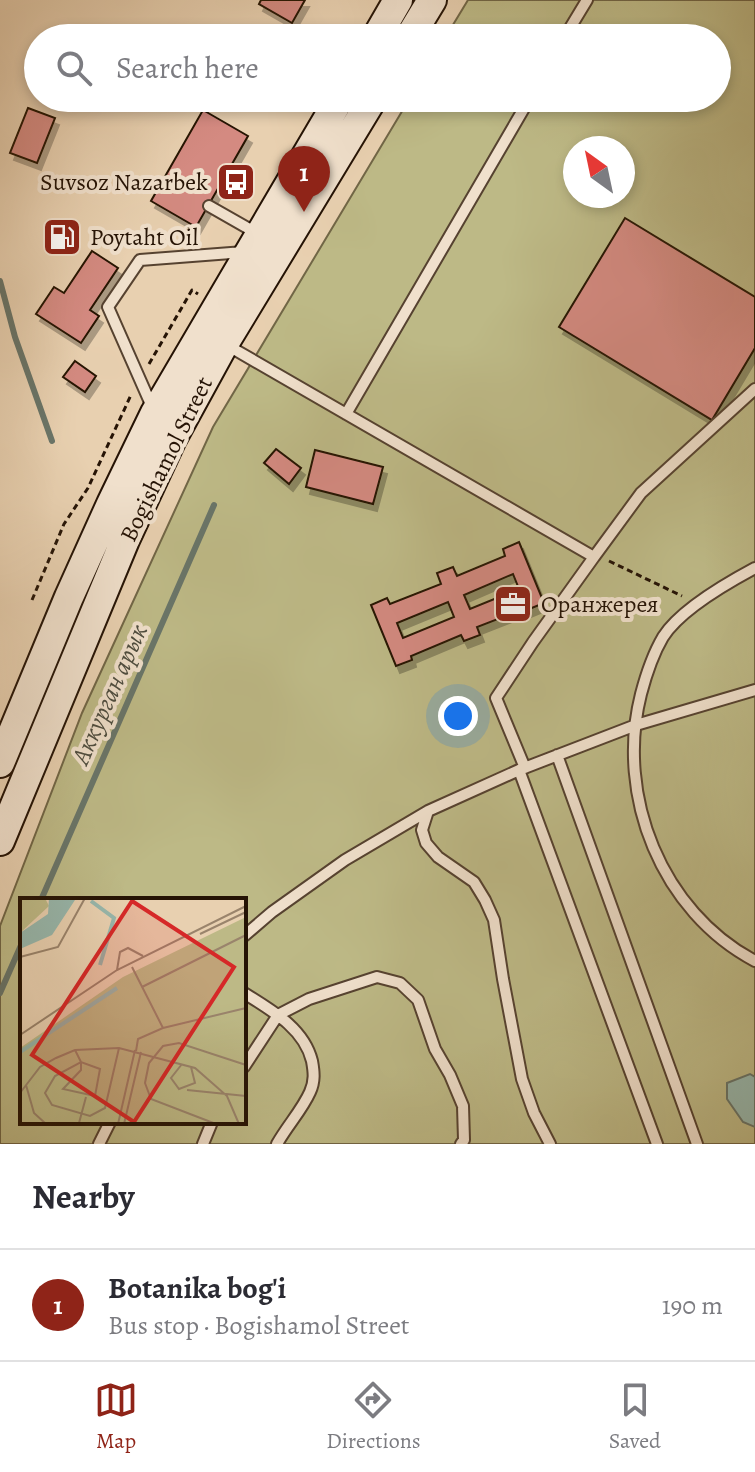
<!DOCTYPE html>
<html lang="en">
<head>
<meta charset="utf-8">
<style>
  :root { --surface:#fff; --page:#f2f2f3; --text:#2b2b33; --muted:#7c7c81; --line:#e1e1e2; --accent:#8f2418 }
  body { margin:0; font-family:Alegreya,serif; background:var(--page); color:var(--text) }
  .compass { position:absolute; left:563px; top:136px; width:72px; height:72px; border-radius:50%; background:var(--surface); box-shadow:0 4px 12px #0003; rotate:327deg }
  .you { position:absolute; left:458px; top:716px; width:28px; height:28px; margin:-20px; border:6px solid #fff; border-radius:50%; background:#1a73e8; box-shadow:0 0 0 12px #1a73e833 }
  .badge { display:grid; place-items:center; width:52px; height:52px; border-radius:50%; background:var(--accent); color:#fff; font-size:26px; font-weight:700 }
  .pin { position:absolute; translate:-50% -66px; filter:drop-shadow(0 2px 4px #0008) }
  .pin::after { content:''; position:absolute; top:42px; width:28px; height:24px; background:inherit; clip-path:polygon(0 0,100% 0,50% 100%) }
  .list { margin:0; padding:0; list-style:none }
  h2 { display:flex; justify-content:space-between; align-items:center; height:104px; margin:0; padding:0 32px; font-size:34px }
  h2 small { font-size:26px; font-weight:400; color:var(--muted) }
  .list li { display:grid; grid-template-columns:52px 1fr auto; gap:24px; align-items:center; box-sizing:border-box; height:112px; padding:0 32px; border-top:2px solid var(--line) }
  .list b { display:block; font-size:30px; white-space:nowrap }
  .list p { margin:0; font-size:26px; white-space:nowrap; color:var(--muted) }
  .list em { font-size:26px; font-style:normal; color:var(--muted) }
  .icon { flex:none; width:44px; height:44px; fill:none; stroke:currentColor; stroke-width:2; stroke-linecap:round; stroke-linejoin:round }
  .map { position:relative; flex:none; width:755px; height:1144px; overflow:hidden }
  .search { position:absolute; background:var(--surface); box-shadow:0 4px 12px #0003; left:24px; right:24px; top:24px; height:88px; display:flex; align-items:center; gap:20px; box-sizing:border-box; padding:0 28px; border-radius:44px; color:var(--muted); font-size:30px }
  .sheet { height:216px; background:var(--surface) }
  nav { display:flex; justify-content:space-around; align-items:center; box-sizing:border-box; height:112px; border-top:2px solid var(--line); background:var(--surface); font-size:22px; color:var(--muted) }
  nav a { display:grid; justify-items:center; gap:4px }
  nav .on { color:var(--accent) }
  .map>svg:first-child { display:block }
</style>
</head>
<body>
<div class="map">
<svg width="755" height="1144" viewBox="0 0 755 1144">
  <defs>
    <filter id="shadow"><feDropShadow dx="4" dy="7" stdDeviation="0" flood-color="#0004"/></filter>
  </defs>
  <rect width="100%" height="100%" fill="#e8d0b0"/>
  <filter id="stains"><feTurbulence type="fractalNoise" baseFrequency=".0025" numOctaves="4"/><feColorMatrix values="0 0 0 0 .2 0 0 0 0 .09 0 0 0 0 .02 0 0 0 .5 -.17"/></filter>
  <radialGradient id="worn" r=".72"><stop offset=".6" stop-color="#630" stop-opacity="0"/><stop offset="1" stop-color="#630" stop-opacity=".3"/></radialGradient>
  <path fill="#bdb986" stroke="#716646" stroke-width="2" fill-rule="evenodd" d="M468,0H755V1144H0V926L82,713L213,427L410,98H717V38H445ZM575,148H623V196H575ZM22,900H244V1122H22Z"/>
  <path fill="#97b7ac" stroke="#697569" stroke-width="2" d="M750,1074L755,1077V1127L743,1122L727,1099V1083Z"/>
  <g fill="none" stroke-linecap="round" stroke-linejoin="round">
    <path stroke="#697569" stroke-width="6" d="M0,281L15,337L52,441
      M41,900L214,505
      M0,993L22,943"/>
  </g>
  <path fill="#d48a81" stroke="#251305" stroke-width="2" fill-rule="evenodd" filter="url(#shadow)" d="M261,0H305L292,23L259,4Z
    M28,108L55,118L37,163L10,153Z
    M203,110L248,136L196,227L151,201Z
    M625,218L755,297V348L712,420L559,327Z
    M92,251L118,268L90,310L99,316L81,343L36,314L54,287L64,293Z
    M75,361L96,376L85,392L63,377Z
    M276,449L301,468L289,484L264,463Z
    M315,450L383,467L373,504L306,487Z
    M519,542L544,603L527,610L526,608L477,627L480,635L464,641L461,635L411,656L412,660L396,666L371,605L387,598L390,604L441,584L437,573L453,567L457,576L505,556L503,549ZM513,574L519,589L470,609L464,595ZM448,602L454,617L403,638L397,623Z"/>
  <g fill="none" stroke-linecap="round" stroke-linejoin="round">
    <defs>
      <path id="lane" d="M564,38L587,0
        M209,206L258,234
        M225,344L594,557L533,642L496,698L525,768
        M153,409L108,307L140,260L244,252
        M346,414L530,98
        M594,557L641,493L755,389
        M755,568C727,583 680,610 663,637C653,654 646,675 641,694C615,796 662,912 755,961
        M557,755L697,1144
        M519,770L657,1144
        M428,811L422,830L426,843L438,857L474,882L485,900L494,920L503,979L522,1079L534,1113L550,1144
        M244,936L272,912L345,860L428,811L519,770L636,725L755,690
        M244,993C271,1010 304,1028 312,1061C314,1072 315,1081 310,1092C302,1110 287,1126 277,1144
        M244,1067L278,1015L309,999L377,977L400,983L418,1000L435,1049L450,1075L463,1106L464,1140L461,1144
        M99,1144L110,1122
        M203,1144L212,1122"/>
      <path id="secondary" d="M376,38L398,0
        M409,38L432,0
        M0,763L69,597L111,504L155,413L340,98
        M0,841L125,540L172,439L224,344L373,98"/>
    </defs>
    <use href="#lane" stroke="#564230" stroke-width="14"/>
    <use href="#secondary" stroke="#251305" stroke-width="32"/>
    <path stroke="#251305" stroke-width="3" stroke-dasharray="6 4" stroke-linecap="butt" d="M149,364L192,290L198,294
      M609,561L682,596
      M32,600L64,524L88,488L131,395"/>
    <use href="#lane" stroke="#f0e0cc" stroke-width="10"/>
    <use href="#secondary" stroke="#f0e0cc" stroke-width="28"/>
  </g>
  <defs>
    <symbol id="bus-square" viewBox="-11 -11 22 22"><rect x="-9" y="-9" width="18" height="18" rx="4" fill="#8f2418" stroke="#f0e0cc"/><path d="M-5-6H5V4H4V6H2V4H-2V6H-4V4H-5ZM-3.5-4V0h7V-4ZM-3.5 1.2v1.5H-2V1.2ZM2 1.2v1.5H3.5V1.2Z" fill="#fff"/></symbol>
    <symbol id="fuel-square" viewBox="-11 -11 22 22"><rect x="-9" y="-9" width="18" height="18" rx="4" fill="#8f2418" stroke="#f0e0cc"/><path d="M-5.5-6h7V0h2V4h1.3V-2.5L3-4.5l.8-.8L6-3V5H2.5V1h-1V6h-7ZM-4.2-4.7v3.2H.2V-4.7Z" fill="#fff"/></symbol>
    <symbol id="office-square" viewBox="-11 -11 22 22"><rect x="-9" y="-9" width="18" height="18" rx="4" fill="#8f2418" stroke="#f0e0cc"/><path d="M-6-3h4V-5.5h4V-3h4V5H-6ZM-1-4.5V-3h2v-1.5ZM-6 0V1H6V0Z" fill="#fff"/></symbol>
  </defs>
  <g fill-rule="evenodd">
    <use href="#bus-square" x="214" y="160" width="44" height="44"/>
    <use href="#fuel-square" x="40" y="215" width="44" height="44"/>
    <use href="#office-square" x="491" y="582" width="44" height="44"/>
  </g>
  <g text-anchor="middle" stroke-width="8" stroke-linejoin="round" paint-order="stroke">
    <g font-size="24" fill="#251305" stroke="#f0e0cc" text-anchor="start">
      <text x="208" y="190" text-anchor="end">Suvsoz Nazarbek</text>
      <text x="90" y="245">Poytaht Oil</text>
      <text x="541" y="612">Оранжерея</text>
    </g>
    <g font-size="24" fill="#251305" stroke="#f0e0cc">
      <text transform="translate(166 459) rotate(-64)" y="8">Bogishamol Street</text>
    </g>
    <g font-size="26" font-style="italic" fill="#4d4c3f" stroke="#f0e0cc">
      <text transform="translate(109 694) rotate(-66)" y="9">Аккурган арык</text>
    </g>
  </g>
  <g transform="translate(20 898)">
    <rect width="226" height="226" fill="#e8d0b0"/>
    <path d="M0,0H25L29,8L0,35ZM226,19V226H0V150L103,79Z" fill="#bdb986"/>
    <path d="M29,0L55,2L32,37L0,51V35L28,16Z" fill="#97b7ac"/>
    <path fill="none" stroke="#97b7ac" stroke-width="4" d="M71,3L94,20L80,67M0,154L97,90"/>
    <path fill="none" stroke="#9a846c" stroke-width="2" d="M180,36L226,14M0,59L38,49L65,0M112,69L143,130L118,141L116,153M97,72L100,54L108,50L123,58M122,89L226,37M143,130L226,110M0,137L97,72L226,8M55,152L61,164V172L43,191L75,198L80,171L61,164L35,178L25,195L32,207L70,218L85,210L99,150M162,166L151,180L159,191L175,185L171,169M6,187L14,215L26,226M167,192L226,198M0,195L20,169L36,160L55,152L99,150L175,170L207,198L219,226M59,225L66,199M98,226L115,152M104,226L121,154M196,226L131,201L125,185L129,165L143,148L159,145L226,167"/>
    <path fill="#d62828" fill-opacity="0.15" stroke="#d62828" stroke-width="4" d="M112,3L214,69L114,224L12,157Z"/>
    <rect width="226" height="226" fill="none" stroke="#251305" stroke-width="4"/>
  </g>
  <rect width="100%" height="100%" filter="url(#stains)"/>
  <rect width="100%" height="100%" fill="url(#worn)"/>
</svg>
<svg class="compass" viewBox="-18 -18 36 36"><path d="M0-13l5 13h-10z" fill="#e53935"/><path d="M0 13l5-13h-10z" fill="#7c7c81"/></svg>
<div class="you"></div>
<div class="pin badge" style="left:304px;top:212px">1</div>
<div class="search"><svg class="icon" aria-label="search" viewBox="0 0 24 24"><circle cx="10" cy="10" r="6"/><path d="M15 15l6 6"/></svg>Search here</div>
</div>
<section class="sheet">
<h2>Nearby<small></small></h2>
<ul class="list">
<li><span class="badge">1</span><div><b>Botanika bog'i</b><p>Bus stop · Bogishamol Street</p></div><em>190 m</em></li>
</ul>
</section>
<nav>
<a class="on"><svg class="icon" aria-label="map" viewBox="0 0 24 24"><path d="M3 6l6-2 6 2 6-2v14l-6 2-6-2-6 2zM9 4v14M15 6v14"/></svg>Map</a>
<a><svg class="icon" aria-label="directions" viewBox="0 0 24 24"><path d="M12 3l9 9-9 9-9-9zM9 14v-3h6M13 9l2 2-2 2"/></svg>Directions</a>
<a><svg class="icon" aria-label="saved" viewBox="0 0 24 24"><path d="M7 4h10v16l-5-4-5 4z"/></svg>Saved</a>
</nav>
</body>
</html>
